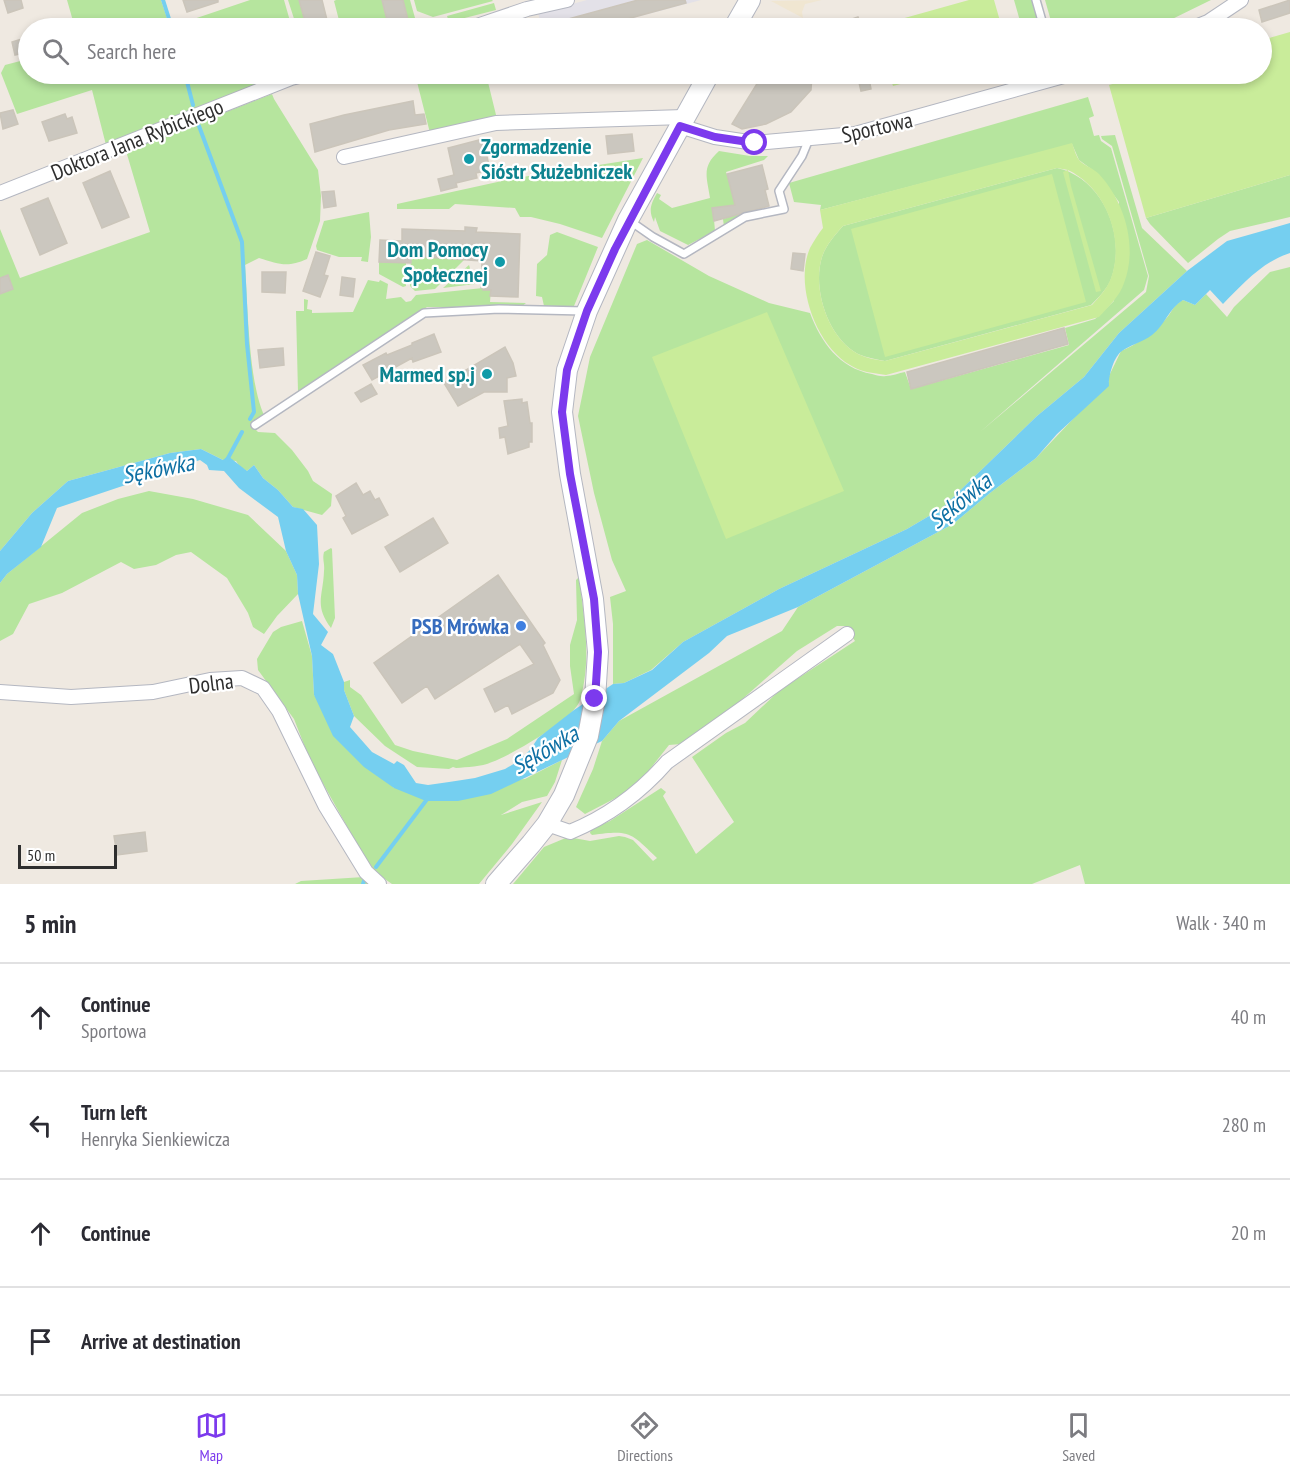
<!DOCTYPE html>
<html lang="en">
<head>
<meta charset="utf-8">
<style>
  :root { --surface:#fff; --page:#f2f2f3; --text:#2b2b33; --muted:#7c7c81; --line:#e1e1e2; --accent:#7c3aed }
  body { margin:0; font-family:"PT Sans Narrow",sans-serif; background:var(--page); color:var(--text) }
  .scale { position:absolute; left:18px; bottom:15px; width:99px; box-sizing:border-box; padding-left:6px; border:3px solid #2e2e2e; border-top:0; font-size:16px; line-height:21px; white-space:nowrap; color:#2e2e2e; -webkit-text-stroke:4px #fff; paint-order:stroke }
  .stop { position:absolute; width:18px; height:18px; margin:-14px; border:4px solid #7c3aed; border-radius:50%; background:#fff }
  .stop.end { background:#7c3aed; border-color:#fff; box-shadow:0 2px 6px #0008 }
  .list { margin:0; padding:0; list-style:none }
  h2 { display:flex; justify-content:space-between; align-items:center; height:78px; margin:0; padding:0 24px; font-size:26px }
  h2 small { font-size:20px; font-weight:400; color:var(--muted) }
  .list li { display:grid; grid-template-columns:39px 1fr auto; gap:18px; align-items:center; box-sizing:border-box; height:108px; padding:0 24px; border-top:2px solid var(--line) }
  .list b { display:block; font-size:22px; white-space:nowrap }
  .list p { margin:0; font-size:20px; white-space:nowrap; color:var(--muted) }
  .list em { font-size:20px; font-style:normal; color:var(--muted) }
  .icon { flex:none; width:33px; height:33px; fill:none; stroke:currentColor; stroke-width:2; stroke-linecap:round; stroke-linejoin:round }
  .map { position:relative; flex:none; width:1290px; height:884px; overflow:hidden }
  .search { position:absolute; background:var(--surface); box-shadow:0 3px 9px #0003; left:18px; right:18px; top:18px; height:66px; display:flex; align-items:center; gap:15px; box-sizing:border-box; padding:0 21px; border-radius:33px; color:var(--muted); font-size:22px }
  .sheet { height:510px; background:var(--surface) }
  nav { display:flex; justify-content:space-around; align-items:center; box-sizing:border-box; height:84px; border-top:2px solid var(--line); background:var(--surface); font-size:16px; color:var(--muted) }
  nav a { display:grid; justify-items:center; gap:3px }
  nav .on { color:var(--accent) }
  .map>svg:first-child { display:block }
</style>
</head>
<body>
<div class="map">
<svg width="1290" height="884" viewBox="0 0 1290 884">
  <rect width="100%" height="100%" fill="#efe9e1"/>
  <path fill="#e3e1e8" d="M587,0H701L596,28H542L538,13Z"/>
  <path fill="#f0e6d1" d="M822,0L805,4L802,12L803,18L771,1Z"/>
  <path fill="#b6e59e" d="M67,0H161L170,27L250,0H284L292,28H75Z
    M288,0H299L307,28H297Z
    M336,0H410L417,25L404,28H341L334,1Z
    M414,0H492L493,1L433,17L417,11Z
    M1014,0H1034L1041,28H1022Z
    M1045,0H1211L1162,24L1149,28H1053Z
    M494,3L496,10L449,22L447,16Z
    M28,59V74H294L106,145L92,90L17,114L1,73L5,65Z
    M415,74H486L497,119L430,133Z
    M272,94L274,99L318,170L321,196L320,221L307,259C287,268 279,264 259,258L245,265C248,304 248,389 267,421L256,430L258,432L275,433L292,450L308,471L313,481L332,494L331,506L322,515L293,507L278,490L263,478L254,465L247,471L240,467L236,461L223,460L201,449L170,453L68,481L32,513L0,551V229L20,278L150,232L126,151Z
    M1088,97L1094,116L1089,118L1094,136L1099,135L1101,141L1111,148L1148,276L1144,290L980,432L1146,292L1149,276L1112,146L1102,139L1101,136L1115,135L1142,228L1187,271L1119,333L1084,377L1037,416L941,509L907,529L779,589L683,642L651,670L624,683L613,684V624L610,597L626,591L612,560L594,493L578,416L590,357L637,244L647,240L709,276L769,303L810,313C821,342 839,368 872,374C876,375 881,377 886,376C892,376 899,373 905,372L911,389L1069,345L1065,328L1095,319L1114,301L1119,202L1098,174L1079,160L1072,144L820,210L821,205L794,202L789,183Z
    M719,151L750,156H768L764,160L726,172L741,216L724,227L723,219L726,218L725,207L713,208L715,231L688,245L660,231L655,217L654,222C648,210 651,204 657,193L661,195L659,199L672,208L710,198C707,177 701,167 719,151Z
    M643,158L602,238L560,224L531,217H520L515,208L455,204L449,209H397V204L516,178Z
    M1057,168C1103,178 1127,236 1111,279C1107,289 1099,297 1091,305L885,361C876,359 867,358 858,354C828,338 812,289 822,257C826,245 835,235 843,226Z
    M1290,175V217L1230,231L1218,239L1188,263L1150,224L1146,218Z
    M369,212L371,237L368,262L361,261L362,257H339L317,250L316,246L324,221Z
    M557,232L598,247L574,306H544L542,297L536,296L537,264L547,255L550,235Z
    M411,256L466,258L435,289L415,291L410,286Z
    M379,262L406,263V286L403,287L379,274Z
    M469,265L475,284L443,288Z
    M1290,267V884H1085L1080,865L1032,884H513L544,847L568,837L590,841L619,836L625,837L633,840L653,861L657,858C630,832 630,830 592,835L590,833L591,829L610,821L661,788L666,792L663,796L696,854L734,822L692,757L726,733L745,723L780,690L855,641L845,626H837L797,651L738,703L681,744L669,745L635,788L585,814L576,807L593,769L602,741L619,721L782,631L798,607L953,524L990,493L1036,458L1109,381L1108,378L1121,351C1136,345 1153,333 1164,321C1173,312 1171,307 1183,300L1195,305L1206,294L1227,317L1234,307L1270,272Z
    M368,280L379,282L380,280L388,284L386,299L401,297L406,302L411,301L416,295L483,288L484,290H491L490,302L526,303L521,307H427L298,392L296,311H304V299L308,300L307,309L312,310V313L353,312Z
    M149,491L193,499L248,515L286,551L297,575L298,594L277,616L264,634L253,627L248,613L227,578L191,552L176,555L156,565L134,569L121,562L62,593L29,604L13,634L0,641V583L7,574L82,513L118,499Z
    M331,548L332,549L335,618L331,628C314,605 323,597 324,571C325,564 322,559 324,552Z
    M579,577C584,617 592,660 580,700C575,719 511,755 492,762C481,767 467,767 456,768L453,767L449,769L417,767L385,746L354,716L344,690V682L350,680V687L361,695L395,745L413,751L457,760L507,739L574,694L570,666V645L577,620L576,580Z
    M302,621L312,656L314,695L394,788L525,779L562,760L555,782L547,796L522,802L501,815L542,802L512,844L479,884H392L379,875L364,857L310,760L294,719L258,670L257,659L273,632L281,627Z
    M364,877L373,884H295L301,881Z"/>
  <path fill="#c9ec9a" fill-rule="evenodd" d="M969,0H994L1002,28H877L876,26Z
    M1290,32V175L1146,218L1109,85L1148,74H1262V40Z
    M889,74H938L893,86Z
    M1072,143C1074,148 1076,157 1080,161C1085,166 1093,168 1099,174C1125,202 1138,247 1124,283C1120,296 1108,307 1099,317L886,375C873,373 860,372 850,365C816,345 794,285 810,248C814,241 818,234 823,228L820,210ZM1057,168L1068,170L1063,172L1096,292L1101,291L1071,186L1068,170C1106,188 1125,239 1111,278C1107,289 1099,297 1092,305L885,361C876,360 867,358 858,354C828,338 812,289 822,257C826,245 835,235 843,226Z
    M1052,174L1086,302L885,357L851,229Z
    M767,312L844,491L726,539L652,357Z"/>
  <path fill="#75cff0" d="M1290,223V253C1262,262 1243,284 1223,304L1210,290L1195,305L1183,300C1169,308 1165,325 1152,335C1143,342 1128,346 1122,351C1114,356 1108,377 1109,386L1057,434L1036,458L990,493L953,524L798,607L727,636L709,653L619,721L602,741L491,794L458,801H426L394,788L364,767L333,736L314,695L312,656L298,594L297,575L286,551L278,517L239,488L224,471L209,470L207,465L200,460L57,508L41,547L7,574L0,583V551L32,513L68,481L170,453L201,449L223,460L228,456L247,471L254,465L263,478L278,490L293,507L303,509L317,525L319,564L313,614L328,632L321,645L333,654L344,682V690L354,716L350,727L372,752L394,764L397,761L404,765L416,783L428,785L449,782L475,778L505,769L517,762L530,750L538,738L574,710L613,684L624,683L652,670L683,642L779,589L907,529L941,509L1037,416L1084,377L1119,333L1187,271L1227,241Z"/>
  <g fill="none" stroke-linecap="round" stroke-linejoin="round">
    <path stroke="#75cff0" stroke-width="4" d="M163,0L171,25
      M185,74L193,105
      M199,126L242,242L247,344L254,412L250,419
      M227,460L242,432
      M376,867L428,798
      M363,884L364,881"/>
  </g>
  <path fill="#cbc7bf" stroke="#cbc5ba" stroke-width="1.5" d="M4,0H21L23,8L8,13Z
    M183,0H218V2L187,12Z
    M299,0H322L329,28H307Z
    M382,0H403L409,24L389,28Z
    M638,0H685L686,3L594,28H546V25Z
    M1290,0V13L1262,22L1259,10Z
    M858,17L862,28H831V26Z
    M28,37V52L15,55L12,42Z
    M763,74H812L811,90L791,112L766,124L742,129L732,124Z
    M857,74H868L871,89L861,91Z
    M413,101L415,115L424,114L426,124L389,130L315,152L310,124L344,115Z
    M13,110L18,124L3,129L0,113Z
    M65,114L67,119L72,117L77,133L49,141L42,122Z
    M632,134L634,151L608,154L606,136Z
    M483,139L490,170L476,173L477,178L456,183L457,187L441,191L438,179L454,175L448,148Z
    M762,165L768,189L765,190L769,206L714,221L712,208L735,205L727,174Z
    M110,171L129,217L102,228L83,183Z
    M334,191L336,206L324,208L322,192Z
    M48,198L67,243L40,255L21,209Z
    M465,227L477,228L476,232L520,234L518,297L490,296L491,290H483V288H481L482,261L411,256V263L379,262L380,240L402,241V229L465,231Z
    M316,252L330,256L324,275L328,276L320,297L303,291Z
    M793,253L805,254L803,271L791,269Z
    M262,272H286L285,293L262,292Z
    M8,275L13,289L0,294V278Z
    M342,277L355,279L353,297L340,295Z
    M1064,328L1068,344L911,389L907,372Z
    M434,334L441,352L413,362L412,358L372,380L363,365L386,353L387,355L412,345V343Z
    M505,347L513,363L516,376L507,378V392H484L458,406L444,383Z
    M283,348L284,365L260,368L258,350Z
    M371,384L377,394L361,402L355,393Z
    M522,399V403L527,402L530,423H532V442H529V447L508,454L505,437L500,438L499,428L508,426L504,401Z
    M356,483L363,495L370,491L375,500L379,498L388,515L352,534L343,518L346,516L336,496Z
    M433,518L448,543L400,572L385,547Z
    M498,575L545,643L543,645L560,680L553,693L512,714L508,705L495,712L484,689L534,664L520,644L435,699L427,686L402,703L374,663Z
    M145,832L147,851L117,855L114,836Z"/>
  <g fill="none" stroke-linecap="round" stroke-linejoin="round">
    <defs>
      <path id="lane" d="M1036,0L1044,28
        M630,221L653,237L684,254L745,217L784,209L779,191L802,156L809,139
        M255,425L424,313L499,309L584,311"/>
      <path id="street" d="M471,28L527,9L567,0
        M1193,28L1208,22L1241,0
        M680,126L715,137L755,143L855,134L1071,74
        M344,157L496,123L684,117
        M0,193L291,78L308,74
        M0,692L71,697L153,692L210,680L242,678L263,688L279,711L325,805L366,872L379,884
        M547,824L570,832C609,816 640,793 667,762L847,634"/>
      <path id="secondary" d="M734,28L750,0
        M496,884L531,844L547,824L564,795L588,736L595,699L598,652L593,599L570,474L562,412L567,370L587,311L628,220L709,74"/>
    </defs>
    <use href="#lane" stroke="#b4b7c1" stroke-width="10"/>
    <use href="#street" stroke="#b4b7c1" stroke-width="16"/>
    <use href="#secondary" stroke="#b4b7c1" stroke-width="22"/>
    <use href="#lane" stroke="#fff" stroke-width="7"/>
    <use href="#street" stroke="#fff" stroke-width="14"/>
    <use href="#secondary" stroke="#fff" stroke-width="20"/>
  </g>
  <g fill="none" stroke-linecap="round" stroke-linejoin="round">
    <path stroke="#7c3aed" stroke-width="8" d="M595,699L598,652L594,599L570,474L562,412L567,370L587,311L615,249L680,126L715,137L755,143"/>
  </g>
  <g fill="#0f9aa8" stroke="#fff" stroke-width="2">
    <circle cx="469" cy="159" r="6"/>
    <circle cx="500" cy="262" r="6"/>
    <circle cx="487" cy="374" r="6"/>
  </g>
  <circle fill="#3f7fe0" stroke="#fff" stroke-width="2" cx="521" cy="626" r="6"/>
  <g text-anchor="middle" stroke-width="4.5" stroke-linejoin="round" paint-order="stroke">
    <g font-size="22" fill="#2e2e2e" stroke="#fff">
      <text transform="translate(877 127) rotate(-13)" y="8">Sportowa</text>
      <text transform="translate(137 139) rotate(-22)" y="8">Doktora Jana Rybickiego</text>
      <text transform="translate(211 683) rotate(-7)" y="8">Dolna</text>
    </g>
    <g font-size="22" font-weight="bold" fill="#0d838f" stroke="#fff" text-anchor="end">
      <text x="481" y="154" text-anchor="start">Zgormadzenie<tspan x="481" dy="25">Sióstr Służebniczek</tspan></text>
      <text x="488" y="257">Dom Pomocy<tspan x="488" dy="25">Społecznej</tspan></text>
      <text x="475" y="382">Marmed sp.j</text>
    </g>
    <g font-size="22" font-weight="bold" fill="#366cbe" stroke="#fff" text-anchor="end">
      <text x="509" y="634">PSB Mrówka</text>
    </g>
    <g font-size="24" font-style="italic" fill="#0d6fa3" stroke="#fff">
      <text transform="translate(158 469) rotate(-11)" y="8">Sękówka</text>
      <text transform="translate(960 501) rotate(-39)" y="8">Sękówka</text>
      <text transform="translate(545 750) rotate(-30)" y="8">Sękówka</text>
    </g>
  </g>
</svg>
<div class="scale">50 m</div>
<div class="stop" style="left:755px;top:143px"></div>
<div class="stop end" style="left:595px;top:699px"></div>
<div class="search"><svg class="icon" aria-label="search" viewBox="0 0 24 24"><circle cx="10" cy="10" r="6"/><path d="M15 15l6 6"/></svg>Search here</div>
</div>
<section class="sheet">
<h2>5 min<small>Walk · 340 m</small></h2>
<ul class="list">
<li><svg class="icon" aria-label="ahead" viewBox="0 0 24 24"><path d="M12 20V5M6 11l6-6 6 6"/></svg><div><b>Continue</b><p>Sportowa</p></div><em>40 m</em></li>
<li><svg class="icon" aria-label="left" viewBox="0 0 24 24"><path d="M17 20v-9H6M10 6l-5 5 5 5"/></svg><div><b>Turn left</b><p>Henryka Sienkiewicza</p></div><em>280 m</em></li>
<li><svg class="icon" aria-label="ahead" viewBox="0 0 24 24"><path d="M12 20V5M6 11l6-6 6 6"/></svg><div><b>Continue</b></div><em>20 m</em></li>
<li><svg class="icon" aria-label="arrive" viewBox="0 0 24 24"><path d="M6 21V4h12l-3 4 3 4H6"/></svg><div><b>Arrive at destination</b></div></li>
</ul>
</section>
<nav>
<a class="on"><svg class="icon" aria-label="map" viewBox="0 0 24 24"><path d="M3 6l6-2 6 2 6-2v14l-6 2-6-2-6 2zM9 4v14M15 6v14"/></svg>Map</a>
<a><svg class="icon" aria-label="directions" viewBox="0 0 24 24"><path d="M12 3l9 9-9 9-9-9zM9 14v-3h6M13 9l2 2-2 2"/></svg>Directions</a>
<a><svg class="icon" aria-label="saved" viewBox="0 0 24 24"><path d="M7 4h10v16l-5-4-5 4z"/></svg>Saved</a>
</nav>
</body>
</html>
